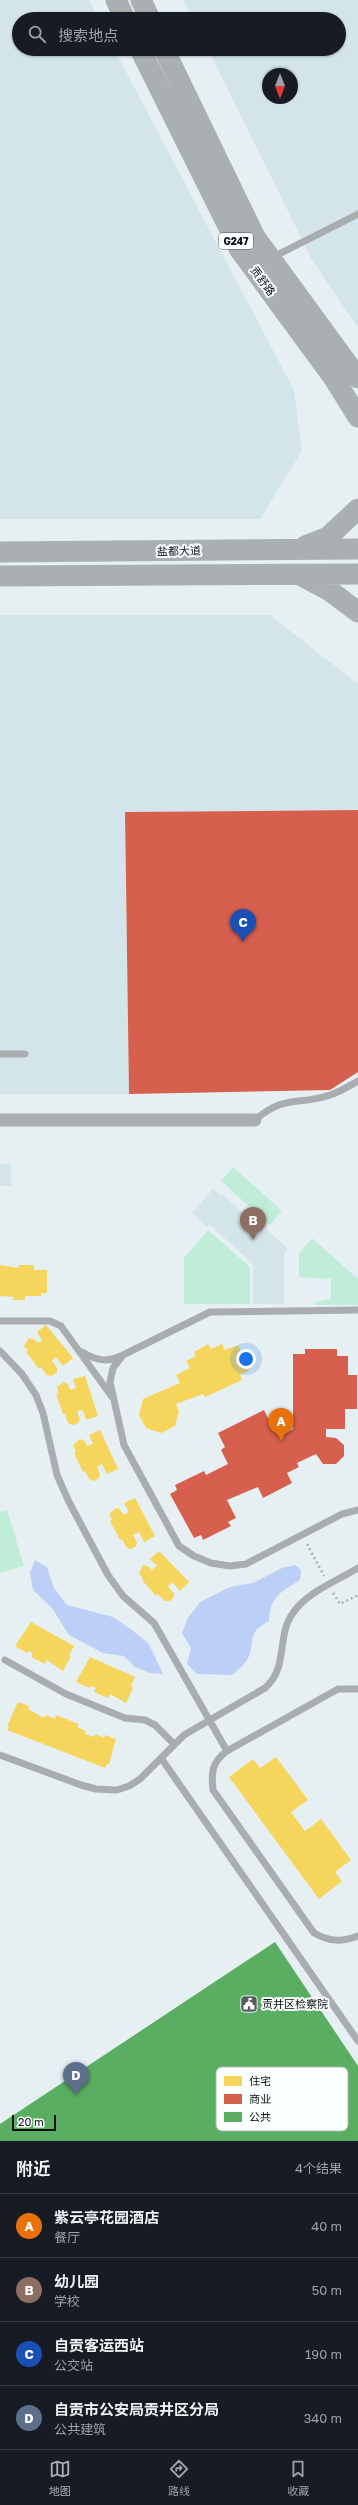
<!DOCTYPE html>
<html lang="zh">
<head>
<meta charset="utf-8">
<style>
  :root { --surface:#171b24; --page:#20242c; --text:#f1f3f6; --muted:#9ea1a6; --line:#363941; --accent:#abb0b2 }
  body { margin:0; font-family:"Golos Text","Noto Sans SC",sans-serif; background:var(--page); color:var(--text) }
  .compass { position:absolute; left:262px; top:68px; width:36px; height:36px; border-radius:50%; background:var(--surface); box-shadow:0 1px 3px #0004; rotate:180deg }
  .scale { position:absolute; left:12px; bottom:10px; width:44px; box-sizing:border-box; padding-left:4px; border:2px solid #080e0f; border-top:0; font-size:11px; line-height:14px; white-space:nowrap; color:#080e0f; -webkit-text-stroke:3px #fafeff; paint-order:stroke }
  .you { position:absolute; left:246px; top:1359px; width:14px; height:14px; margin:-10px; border:3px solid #fff; border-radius:50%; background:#1a73e8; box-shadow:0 0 0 6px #1a73e833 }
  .badge { display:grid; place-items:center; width:26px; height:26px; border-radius:50%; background:var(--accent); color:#fff; font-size:13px; font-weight:700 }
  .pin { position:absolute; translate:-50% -33px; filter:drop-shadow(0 1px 2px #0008) }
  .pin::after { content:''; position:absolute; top:21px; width:14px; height:12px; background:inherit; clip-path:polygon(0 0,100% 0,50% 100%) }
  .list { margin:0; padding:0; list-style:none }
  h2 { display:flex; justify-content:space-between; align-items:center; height:52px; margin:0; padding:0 16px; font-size:17px }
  h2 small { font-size:13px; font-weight:400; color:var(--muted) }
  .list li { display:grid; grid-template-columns:26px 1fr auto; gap:12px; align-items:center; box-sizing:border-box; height:64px; padding:0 16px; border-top:1px solid var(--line) }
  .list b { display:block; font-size:15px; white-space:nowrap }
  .list p { margin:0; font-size:13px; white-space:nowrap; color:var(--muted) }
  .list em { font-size:13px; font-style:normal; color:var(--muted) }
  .icon { flex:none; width:22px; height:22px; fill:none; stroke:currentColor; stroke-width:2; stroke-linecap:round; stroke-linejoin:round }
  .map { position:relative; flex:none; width:358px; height:2141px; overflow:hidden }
  .search { position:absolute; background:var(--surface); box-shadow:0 1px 3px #0004; left:12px; right:12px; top:12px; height:44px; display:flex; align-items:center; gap:10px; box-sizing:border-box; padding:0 14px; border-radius:22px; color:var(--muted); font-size:15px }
  .sheet { height:308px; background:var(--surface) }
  nav { display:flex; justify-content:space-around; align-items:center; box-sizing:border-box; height:56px; border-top:1px solid var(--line); background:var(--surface); font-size:11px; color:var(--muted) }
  nav a { display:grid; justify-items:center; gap:2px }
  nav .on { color:var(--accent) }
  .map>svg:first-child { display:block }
</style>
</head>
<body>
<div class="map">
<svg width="358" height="2141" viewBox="0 0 358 2141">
  <rect width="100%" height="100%" fill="#e6f0f3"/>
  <path fill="#d3e5eb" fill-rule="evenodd" d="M0,0H89L99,19H19V49H114L294,390L302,451L260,519H0Z
    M183,0H358V328L312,260L208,49H339V19H193ZM268,74H292V98H268Z
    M0,615H270L358,684V810L125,812L129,1094H0Z
    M0,1164H11V1186H0Z
    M213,1189L221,1196L222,1194L264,1232L266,1229L288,1249L284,1253V1304H253V1264L210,1225L207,1227L192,1213Z"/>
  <path fill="#c0edd8" d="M233,1167L282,1211L270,1225L221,1181Z
    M208,1230L250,1267V1304H184V1258Z
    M312,1238L358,1279V1305H315V1302L331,1299V1279L299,1277V1253Z
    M7,1510L24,1566L0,1573V1512Z"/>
  <path fill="#bccff7" d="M35,1560L47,1567L54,1588L67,1605L113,1617L132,1630L149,1644L163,1674L150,1673L135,1667L124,1656L103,1653L69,1635L52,1608L33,1590L30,1573Z
    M295,1565L301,1570L300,1580C281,1592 270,1596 269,1621C246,1634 256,1637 249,1656C246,1664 238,1670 232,1675L197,1674L187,1664L191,1648L182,1633L188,1618L200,1602L230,1587L253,1583L282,1568Z"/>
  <path fill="#f6d55c" d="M0,1265L19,1268V1265H34V1270H47V1293H41V1296H25V1300H13V1297L0,1296Z
    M46,1325L73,1358L63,1366L56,1357L52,1361L57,1368V1372L52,1376L47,1375L41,1367L39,1369L26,1352L28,1351L24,1346L29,1338L34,1339L38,1343L42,1340L37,1332Z
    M208,1344L211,1349L222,1344L225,1350L238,1345L249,1371L240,1375L242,1380L205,1397L203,1394L176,1404L179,1411L175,1426L161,1433L146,1428L139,1415L143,1399L180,1383L176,1375L190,1368L186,1361L196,1356L194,1352Z
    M85,1376L98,1416L86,1420L83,1410L77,1411L80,1419L78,1423L73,1425L68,1423L65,1414H63L56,1394H59L57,1387L64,1382L68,1384L70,1390L76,1388L73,1379Z
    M100,1430L118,1469L107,1474L102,1464L97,1467L100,1474L99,1478L94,1481L89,1479L85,1471L83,1472L74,1453L76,1451L73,1445L80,1439L85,1441L87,1446L93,1444L89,1435Z
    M135,1498L155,1536L144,1542L139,1532L133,1535L137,1542L136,1546L131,1549L127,1548L122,1539L120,1540L110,1521L112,1520L109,1514L116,1508L120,1509L123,1515L129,1512L124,1503Z
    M159,1551L189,1582L180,1591L172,1582L168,1587L174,1593V1597L170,1601H165L158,1594L156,1596L142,1580L143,1578L139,1574L143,1565L148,1566L152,1570L157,1566L150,1559Z
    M31,1622L74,1646L69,1655L71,1656L63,1671L47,1660L45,1664L31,1657L33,1653L29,1651L27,1653L15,1646Z
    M90,1657L135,1677L131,1686L133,1688L126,1703L110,1694L108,1698L94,1692L96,1688L91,1686L89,1688L76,1682Z
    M18,1702L29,1706L28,1709L44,1718L46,1715L55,1719L56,1715L79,1724L77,1727L86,1731L85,1734L94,1737L95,1734L104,1738L105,1735L116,1739L109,1764H107L105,1768L7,1730L9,1726H7Z
    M276,1757L308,1800L291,1812L305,1831L321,1819L351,1860L335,1872L342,1881L319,1899L229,1777L253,1759L260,1768Z"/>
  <path fill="#d6604d" d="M358,810V1072L330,1090L129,1094L125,812Z
    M305,1349H337V1356H348V1375H357V1409H345V1429H326V1437L336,1438L344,1445V1456L336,1464H323L316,1454L297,1463L299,1467L287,1473L292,1483L263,1498L258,1487L227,1500L236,1518L228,1522L231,1526L203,1540L201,1535L194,1538L170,1494L177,1490L175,1485L204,1471L206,1475L228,1464L221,1450L225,1447L218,1433L264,1410L271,1424L275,1421L282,1435L293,1429V1354H305Z"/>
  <path fill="#5aae61" d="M275,1942L358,2066V2141H0V2124Z"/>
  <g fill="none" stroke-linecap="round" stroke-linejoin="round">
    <path stroke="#aab0b2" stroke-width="2.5" stroke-dasharray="2 3" stroke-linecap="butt" d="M307,1544L324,1576
      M333,1593L340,1604L358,1595"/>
    <path stroke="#a9adaf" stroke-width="7" d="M273,257L358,214
      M0,1054H25
      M255,1120C285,1094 298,1106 330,1095C340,1092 349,1086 358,1081
      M358,1310L210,1312L123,1355L113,1368L110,1382L124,1445L179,1546L194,1556L211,1563L230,1566L246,1564L342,1514L358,1510
      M0,1321H50L61,1326L112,1397
      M0,1351L22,1374L36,1395L43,1413L57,1475L69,1502L108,1575L123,1596L154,1623L227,1751
      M82,1352C95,1360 107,1363 121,1356
      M5,1660L66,1694L125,1718L145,1720L155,1725L174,1744
      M358,1689H338L227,1751C212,1762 211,1772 213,1790L314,1933C330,1942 341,1942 358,1936
      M0,1755L81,1785L96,1789L117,1790L129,1786L140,1779L184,1735L265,1688C289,1667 276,1636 293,1613C307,1592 337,1581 358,1568
      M161,1758L358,2041"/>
    <path stroke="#a9adaf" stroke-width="13" d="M0,1120H255"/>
    <path stroke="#aab0b2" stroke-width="21" d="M116,0L125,19
      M141,0L150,19
      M140,49L240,250L333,377L358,417
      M164,49L255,237L358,378
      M305,546L328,537L358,509
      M0,552L358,549
      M300,575L330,591L358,612
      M0,576L358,574"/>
  </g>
  <defs>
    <symbol id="civic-square" viewBox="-11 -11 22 22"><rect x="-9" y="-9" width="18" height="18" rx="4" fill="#565d5f" stroke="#fafeff"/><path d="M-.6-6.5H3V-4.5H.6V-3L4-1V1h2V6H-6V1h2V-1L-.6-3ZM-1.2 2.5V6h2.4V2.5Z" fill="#fff"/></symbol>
  </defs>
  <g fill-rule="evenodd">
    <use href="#civic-square" x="239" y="1994" width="20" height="20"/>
  </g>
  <g text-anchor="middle" stroke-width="4" stroke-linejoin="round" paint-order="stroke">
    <rect fill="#fafeff" stroke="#515657" stroke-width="1" x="219" y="233" width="34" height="16" rx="3"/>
    <g font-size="10" font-weight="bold" fill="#080e0f">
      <text x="236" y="245">G247</text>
    </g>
    <g font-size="11" fill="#080e0f" stroke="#fafeff">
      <text transform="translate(263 281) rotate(54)" y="4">贡舒路</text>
      <text transform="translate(179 551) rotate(-1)" y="4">盐都大道</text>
    </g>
    <g font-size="11" fill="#080e0f" stroke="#fafeff" text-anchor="start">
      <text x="262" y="2008">贡井区检察院</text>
    </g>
  </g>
  <rect x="216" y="2067" width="132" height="64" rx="6" fill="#fafeff" stroke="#b1b6b7" stroke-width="1"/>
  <rect x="224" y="2076" width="18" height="10" fill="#f6d55c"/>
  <rect x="224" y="2094" width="18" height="10" fill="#d6604d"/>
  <rect x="224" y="2112" width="18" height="10" fill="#5aae61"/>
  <g font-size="11" fill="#080e0f">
    <text x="249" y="2085">住宅</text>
    <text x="249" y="2103">商业</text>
    <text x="249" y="2121">公共</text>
  </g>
</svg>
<svg class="compass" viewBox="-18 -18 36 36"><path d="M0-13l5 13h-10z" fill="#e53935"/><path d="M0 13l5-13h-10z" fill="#9ea1a6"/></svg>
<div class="scale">20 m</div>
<div class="you"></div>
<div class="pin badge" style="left:281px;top:1441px;background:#e8710a">A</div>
<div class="pin badge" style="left:253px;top:1240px;background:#8d6e63">B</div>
<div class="pin badge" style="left:243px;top:942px;background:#1a4fb4">C</div>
<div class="pin badge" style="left:76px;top:2095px;background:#5c6f8a">D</div>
<div class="search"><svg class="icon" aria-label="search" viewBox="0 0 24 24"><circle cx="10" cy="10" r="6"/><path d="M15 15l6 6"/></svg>搜索地点</div>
</div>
<section class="sheet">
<h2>附近<small>4个结果</small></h2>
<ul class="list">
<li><span class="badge" style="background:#e8710a">A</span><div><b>紫云亭花园酒店</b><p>餐厅</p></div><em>40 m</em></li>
<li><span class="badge" style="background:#8d6e63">B</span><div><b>幼儿园</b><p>学校</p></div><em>50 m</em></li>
<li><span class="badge" style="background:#1a4fb4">C</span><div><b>自贡客运西站</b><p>公交站</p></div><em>190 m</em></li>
<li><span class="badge" style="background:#5c6f8a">D</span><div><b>自贡市公安局贡井区分局</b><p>公共建筑</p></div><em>340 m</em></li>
</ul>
</section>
<nav>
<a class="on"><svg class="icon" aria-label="map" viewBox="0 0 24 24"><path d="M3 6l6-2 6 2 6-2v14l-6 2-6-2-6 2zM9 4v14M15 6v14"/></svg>地图</a>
<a><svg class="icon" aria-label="directions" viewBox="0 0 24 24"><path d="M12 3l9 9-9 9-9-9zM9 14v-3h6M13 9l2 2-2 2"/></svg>路线</a>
<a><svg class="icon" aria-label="saved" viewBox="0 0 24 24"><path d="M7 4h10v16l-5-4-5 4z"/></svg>收藏</a>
</nav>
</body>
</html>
